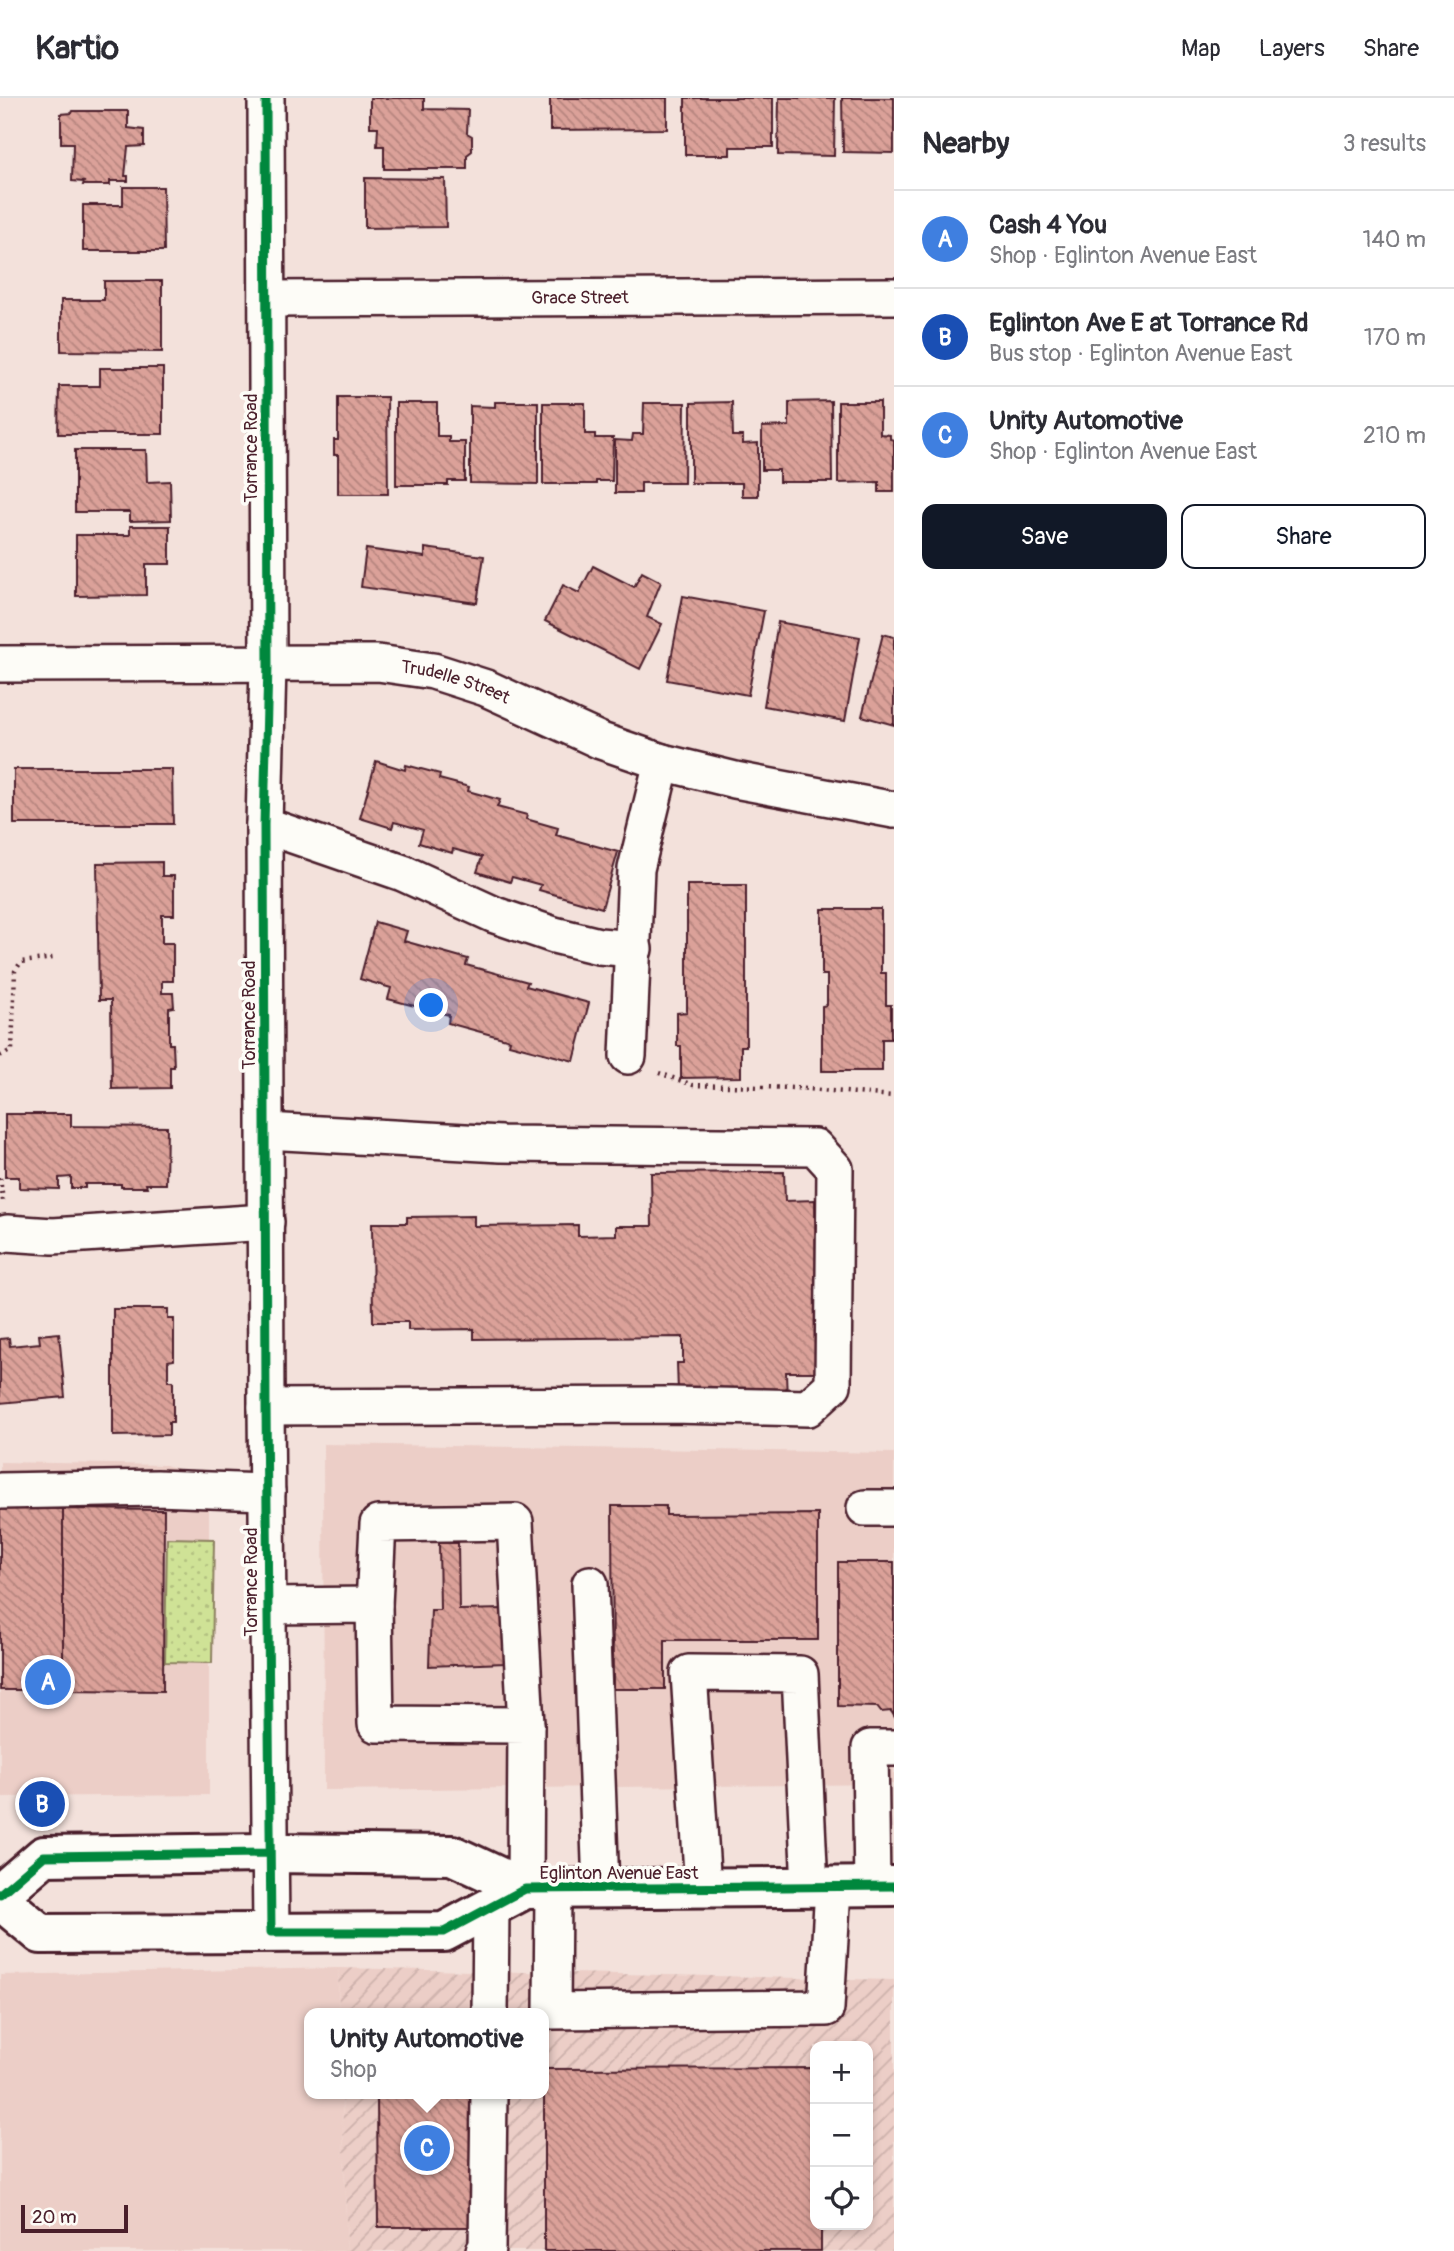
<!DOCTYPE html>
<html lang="en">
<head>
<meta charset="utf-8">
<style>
  :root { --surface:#fff; --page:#f7f7f7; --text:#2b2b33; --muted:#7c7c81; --line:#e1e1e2; --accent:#111827 }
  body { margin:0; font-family:Pangolin,sans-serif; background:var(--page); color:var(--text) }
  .controls { position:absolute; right:21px; bottom:21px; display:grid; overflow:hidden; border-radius:14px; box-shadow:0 4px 10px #0003 }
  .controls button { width:63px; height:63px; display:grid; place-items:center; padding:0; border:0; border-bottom:2px solid var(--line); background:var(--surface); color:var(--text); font:35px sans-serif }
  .scale { position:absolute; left:21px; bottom:18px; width:107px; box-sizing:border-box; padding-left:7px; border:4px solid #4a1f2b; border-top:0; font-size:19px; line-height:24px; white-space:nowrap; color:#4a1f2b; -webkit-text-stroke:5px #fdfcf7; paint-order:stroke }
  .you { position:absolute; left:432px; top:908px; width:24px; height:24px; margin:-18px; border:5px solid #fff; border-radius:50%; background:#1a73e8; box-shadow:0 0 0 10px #1a73e833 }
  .badge { display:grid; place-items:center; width:46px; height:46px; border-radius:50%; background:var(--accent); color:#fff; font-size:23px; font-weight:700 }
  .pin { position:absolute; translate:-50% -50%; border:4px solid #fff; box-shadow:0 2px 7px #0006 }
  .popup { position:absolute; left:304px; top:1910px; width:245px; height:91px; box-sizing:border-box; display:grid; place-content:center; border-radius:14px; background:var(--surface); filter:drop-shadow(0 2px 5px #0005); font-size:23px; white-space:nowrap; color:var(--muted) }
  .popup b { font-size:26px; color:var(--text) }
  .popup::after { content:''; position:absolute; left:50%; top:100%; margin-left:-14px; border:14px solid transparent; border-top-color:var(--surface) }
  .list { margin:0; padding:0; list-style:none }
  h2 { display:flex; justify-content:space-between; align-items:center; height:91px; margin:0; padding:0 28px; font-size:30px }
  h2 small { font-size:23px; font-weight:400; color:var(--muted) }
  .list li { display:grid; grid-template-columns:46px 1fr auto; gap:21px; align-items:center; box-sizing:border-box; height:98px; padding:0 28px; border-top:2px solid var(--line) }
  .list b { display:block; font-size:26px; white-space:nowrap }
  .list p { margin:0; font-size:23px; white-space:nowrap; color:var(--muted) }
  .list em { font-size:23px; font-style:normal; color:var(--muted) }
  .actions { display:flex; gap:14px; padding:21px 28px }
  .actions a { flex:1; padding:16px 0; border:2px solid var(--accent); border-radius:14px; text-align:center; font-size:24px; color:var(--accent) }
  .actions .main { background:var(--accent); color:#fff }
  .icon { flex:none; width:38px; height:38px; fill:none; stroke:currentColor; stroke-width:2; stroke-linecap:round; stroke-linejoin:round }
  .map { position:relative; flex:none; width:894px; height:2153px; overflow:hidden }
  header { display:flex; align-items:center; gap:42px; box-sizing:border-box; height:98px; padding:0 35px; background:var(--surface); border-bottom:2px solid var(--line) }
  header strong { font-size:33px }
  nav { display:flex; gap:38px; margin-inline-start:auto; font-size:24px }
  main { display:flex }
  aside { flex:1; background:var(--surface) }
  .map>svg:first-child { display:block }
</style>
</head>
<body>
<header>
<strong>Kartio</strong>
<nav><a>Map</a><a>Layers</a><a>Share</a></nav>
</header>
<main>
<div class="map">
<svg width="894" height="2153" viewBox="0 0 894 2153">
  <defs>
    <pattern id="industrial-furrows" width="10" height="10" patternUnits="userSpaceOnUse" patternTransform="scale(1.75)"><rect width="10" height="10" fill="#eccec7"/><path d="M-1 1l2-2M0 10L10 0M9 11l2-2" fill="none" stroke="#ccb0ab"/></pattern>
    <pattern id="green-dots" width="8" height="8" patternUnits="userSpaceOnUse" patternTransform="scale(1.75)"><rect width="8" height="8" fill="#cfe296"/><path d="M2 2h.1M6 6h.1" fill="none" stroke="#b3c181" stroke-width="1.8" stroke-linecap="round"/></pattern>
    <pattern id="building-back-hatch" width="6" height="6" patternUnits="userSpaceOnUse" patternTransform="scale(1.75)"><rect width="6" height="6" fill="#dba199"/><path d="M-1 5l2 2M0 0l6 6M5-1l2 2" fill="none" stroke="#b4837d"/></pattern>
  </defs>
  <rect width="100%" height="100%" fill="#f3e1db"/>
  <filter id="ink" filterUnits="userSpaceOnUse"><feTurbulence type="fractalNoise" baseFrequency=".0143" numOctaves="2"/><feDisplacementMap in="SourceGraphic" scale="14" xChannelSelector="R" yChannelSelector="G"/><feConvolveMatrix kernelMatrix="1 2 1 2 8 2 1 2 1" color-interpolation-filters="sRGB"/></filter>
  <g filter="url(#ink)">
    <path fill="#eccec7" d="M323,1346L894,1355V1686L324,1692Z
      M0,1364L166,1367L209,1383V1697L0,1699Z
      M338,1870L339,1915H310V1996H342L347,2153H0V1877Z"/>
    <path fill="url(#industrial-furrows)" fill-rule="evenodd" d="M338,1870L894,1882V2153H347L342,1996H544V1915H339ZM815,1948H868V2127H815Z"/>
    <path fill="url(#green-dots)" stroke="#8c8060" stroke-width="2" d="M167,1440L214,1441L212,1565L165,1564Z"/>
    <path fill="url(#building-back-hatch)" stroke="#4a1f2b" stroke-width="2" d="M370,0H424V11L468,12L467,35L472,38V53L467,57V71H384V48H377L378,29H370Z
      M550,0H667V31L550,32Z
      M685,0H773V49H730V57H685Z
      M779,0H835L834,58L778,57Z
      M842,0H894V55L843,54Z
      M73,13H128V30L144,32V48L128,49L125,78H128V83H110V87H83L84,84L72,83L73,45H61V16L72,15Z
      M365,80L445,81L446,129L365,130Z
      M123,89H163L164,153H83V107H123Z
      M104,183H162V254L61,253V202H104Z
      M100,270H163V336H58L59,288H100Z
      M338,299H387L388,396H338V357H334V342H338Z
      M831,303L832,384H779V372H762V329L789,328V304Z
      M495,304H538V386L470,385V308L495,309Z
      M732,304L733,338H743V346L758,345V398H742V385H691V305Z
      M838,304H880V336L890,337V341L894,342V394H879V384L838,385Z
      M396,305H437V338H449V344H465V383H448V387H396Z
      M543,305H585V336H595V340H613L612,383H596V386H543Z
      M644,305H685L684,385H641V395H615V342L632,343L633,336H643Z
      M75,352H146L147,384L170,383L171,422L130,423V414H75Z
      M130,428H170V466H146V497L76,498V437H130Z
      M425,450L484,458L477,505L361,489L366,451L425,459Z
      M593,468L634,489L642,474L661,484L647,519L662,526L640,571L545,523L563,487L579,495Z
      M683,498L764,513L748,597L667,582Z
      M778,524L860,539L845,623L764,608Z
      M883,536L894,539V627L862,618Z
      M376,663L405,672L406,667L440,676L439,681L469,689L468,693L500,702L497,709L527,717L526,721L558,730L556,737L618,754L602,810L539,792L541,787L512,779L510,784L477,774L482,759L453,751L452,755L419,745L423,732L394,724L392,730L360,720Z
      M14,671H172L173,726H14Z
      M162,764V778H174V817H162V845H173V883H162V895H173L174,909L169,910V946H173L174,969H170V990L112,991L111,902H99L97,765Z
      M687,787H746V948H741V979L681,980V948H677V915L687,914Z
      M822,811H881V875H886V907H891V941H882V973H822V908L827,907V877H822Z
      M375,824L407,833L404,843L468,861L466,867L528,884L526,888L589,905L574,963L509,946L510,942L448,925L449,917L388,901L391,890L360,881Z
      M5,1016H71V1028L167,1029L166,1086H146L147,1089H121V1086H85V1090H71V1079L59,1080V1091L19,1090V1079H5Z
      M784,1074L785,1103L815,1102L817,1274H786L787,1302L678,1294L677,1265H683V1239L474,1241V1231L408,1232V1224H373L372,1125H407V1119L474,1118V1128L578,1127V1138L616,1137V1128H652L651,1075Z
      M113,1211H168V1221H174V1262L168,1263V1283H173V1324H169V1337L113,1338Z
      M59,1235L65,1299L0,1305V1241L9,1240L10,1248L40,1245L39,1237Z
      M612,1408H666V1417L818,1416V1542H665V1591H613Z
      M0,1411H63V1592H0Z
      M63,1411L164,1412L163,1593L63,1592Z
      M439,1445H458L459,1512L504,1511L505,1565L429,1568L431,1512H440Z
      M838,1464H894V1618L891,1613L881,1614L877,1609L838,1608Z
      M815,1970V2127H821V2153H544V1971Z
      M377,1996H476L477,2129H378Z"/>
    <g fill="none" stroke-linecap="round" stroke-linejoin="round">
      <defs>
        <g id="minor">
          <path d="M266,0L268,567L264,727L266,1309L271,1834"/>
          <path id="s1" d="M267,201L894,198"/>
          <path id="s2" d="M0,566L378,565L433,573L486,590L601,643L662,664L735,682L894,712"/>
          <path d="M264,727L403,775L495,817L554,837L599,848L634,851"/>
          <path d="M628,958L636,771L662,664"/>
          <path d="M266,1033L501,1046L815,1049L835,1071L833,1287L808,1310L671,1307L266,1309"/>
          <path d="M0,1137L7,1135L53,1138L266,1124"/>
          <path d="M0,1393L157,1390L267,1394"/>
          <path d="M865,1410H894"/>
          <path d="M590,1486L601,1791"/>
          <path d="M374,1507L378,1426L515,1424L526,1627"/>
          <path d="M267,1508L374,1507L376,1626L526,1627L525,1791"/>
          <path d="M872,1788L870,1650H894"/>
          <path d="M703,1790L689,1575L800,1576L810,1789"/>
          <path d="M553,1791L552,1913L826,1910L833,1789"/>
          <path d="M490,1915L491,1809"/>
          <path d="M484,2153L487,2151L489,1996"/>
        </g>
        <path id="major" d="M0,1796L44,1758L270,1755L452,1757L525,1791L894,1788
          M0,1802L41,1836L444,1834L525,1791"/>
      </defs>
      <use href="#minor" stroke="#4a1f2b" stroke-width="40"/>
      <use href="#major" stroke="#4a1f2b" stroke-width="44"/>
      <path stroke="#4a1f2b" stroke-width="4.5" stroke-dasharray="2 5" stroke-linecap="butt" d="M0,958L12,952L15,873L21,864L53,860
        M659,975L693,987L795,990L894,998
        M0,1080L3,1103"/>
      <use href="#minor" stroke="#fdfcf7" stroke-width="35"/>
      <use href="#major" stroke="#fdfcf7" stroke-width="38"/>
      <defs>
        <path id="cycleway" d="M266,0L268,567L264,727L266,1309L271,1834H444L525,1791L894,1788
          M0,1796L44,1758L270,1755"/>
      </defs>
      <use href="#cycleway" stroke="#fdfcf7" stroke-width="13"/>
      <use href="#cycleway" stroke="#00873e" stroke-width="9"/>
    </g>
  </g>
  <g text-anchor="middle" stroke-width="7" stroke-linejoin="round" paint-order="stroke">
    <g font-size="18" fill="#4a1f2b" stroke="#fdfcf7">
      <text dy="6" stroke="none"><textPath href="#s1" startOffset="313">Grace Street</textPath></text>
      <text transform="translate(251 350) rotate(-90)" y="6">Torrance Road</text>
      <text dy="6" stroke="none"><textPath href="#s2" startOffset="458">Trudelle Street</textPath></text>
      <text transform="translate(249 917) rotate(-90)" y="6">Torrance Road</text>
      <text transform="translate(251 1484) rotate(-90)" y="6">Torrance Road</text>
      <text x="619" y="1781">Eglinton Avenue East</text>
    </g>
  </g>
</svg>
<div class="controls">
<button>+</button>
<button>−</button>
<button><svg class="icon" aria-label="locate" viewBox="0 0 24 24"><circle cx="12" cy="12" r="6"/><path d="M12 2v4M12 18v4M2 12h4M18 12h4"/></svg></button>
</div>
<div class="scale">20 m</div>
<div class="you"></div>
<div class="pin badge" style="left:48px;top:1584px;background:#3f7fe0">A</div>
<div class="pin badge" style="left:42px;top:1706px;background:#1a4fb4">B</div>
<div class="pin badge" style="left:427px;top:2050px;background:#3f7fe0">C</div>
<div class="popup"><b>Unity Automotive</b>Shop</div>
</div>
<aside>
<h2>Nearby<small>3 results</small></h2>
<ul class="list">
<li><span class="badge" style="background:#3f7fe0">A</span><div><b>Cash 4 You</b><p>Shop · Eglinton Avenue East</p></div><em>140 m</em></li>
<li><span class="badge" style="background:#1a4fb4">B</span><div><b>Eglinton Ave E at Torrance Rd</b><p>Bus stop · Eglinton Avenue East</p></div><em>170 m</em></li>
<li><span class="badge" style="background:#3f7fe0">C</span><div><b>Unity Automotive</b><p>Shop · Eglinton Avenue East</p></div><em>210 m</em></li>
</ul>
<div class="actions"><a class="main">Save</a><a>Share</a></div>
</aside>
</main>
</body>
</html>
